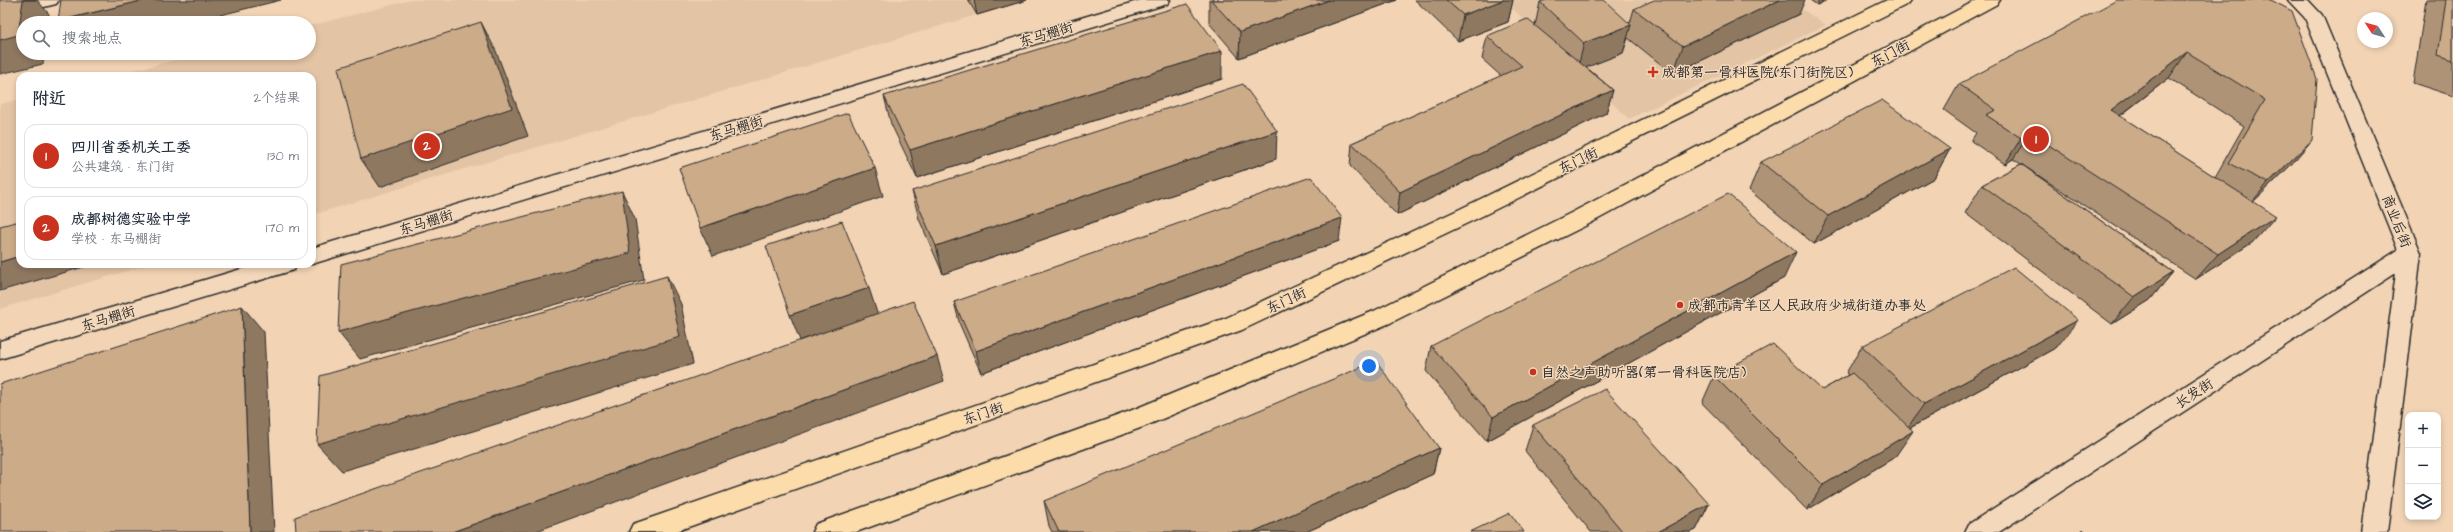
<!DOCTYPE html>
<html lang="zh">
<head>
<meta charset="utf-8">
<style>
  :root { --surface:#fff; --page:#f6f6f7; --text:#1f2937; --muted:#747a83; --line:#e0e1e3; --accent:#c8321e }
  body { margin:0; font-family:"Architects Daughter","LXGW WenKai TC",sans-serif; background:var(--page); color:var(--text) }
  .controls { position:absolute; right:12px; bottom:12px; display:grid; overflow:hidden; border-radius:8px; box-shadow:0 2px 6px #0003 }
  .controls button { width:36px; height:36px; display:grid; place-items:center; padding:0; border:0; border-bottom:1px solid var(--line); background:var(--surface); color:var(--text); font:20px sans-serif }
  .compass { position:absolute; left:2357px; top:12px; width:36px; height:36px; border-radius:50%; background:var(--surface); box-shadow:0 2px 6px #0003; rotate:306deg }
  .you { position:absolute; left:1369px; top:366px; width:14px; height:14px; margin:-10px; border:3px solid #fff; border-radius:50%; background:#1a73e8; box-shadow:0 0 0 6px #1a73e833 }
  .badge { display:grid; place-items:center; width:26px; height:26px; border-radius:50%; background:var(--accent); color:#fff; font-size:13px; font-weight:700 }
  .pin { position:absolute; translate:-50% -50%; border:2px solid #fff; box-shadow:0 1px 4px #0006 }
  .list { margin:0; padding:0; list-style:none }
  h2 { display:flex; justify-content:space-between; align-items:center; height:52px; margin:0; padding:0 16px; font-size:17px }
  h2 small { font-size:13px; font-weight:400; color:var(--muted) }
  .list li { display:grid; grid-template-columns:26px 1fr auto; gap:12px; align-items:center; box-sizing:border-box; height:64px; margin:0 8px 8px; padding:0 8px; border:1px solid var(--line); border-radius:12px }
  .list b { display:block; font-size:15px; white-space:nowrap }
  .list p { margin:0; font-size:13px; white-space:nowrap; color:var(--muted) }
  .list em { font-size:13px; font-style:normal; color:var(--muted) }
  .icon { flex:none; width:22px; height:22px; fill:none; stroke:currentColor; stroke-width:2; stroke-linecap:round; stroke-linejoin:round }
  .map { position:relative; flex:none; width:2453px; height:532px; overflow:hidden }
  .search { position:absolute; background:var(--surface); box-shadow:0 2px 6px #0003; left:16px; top:16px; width:300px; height:44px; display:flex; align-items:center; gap:10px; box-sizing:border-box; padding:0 14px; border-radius:22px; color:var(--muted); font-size:15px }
  .panel { position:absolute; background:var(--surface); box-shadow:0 2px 6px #0003; left:16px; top:72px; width:300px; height:196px; border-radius:12px }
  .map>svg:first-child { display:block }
</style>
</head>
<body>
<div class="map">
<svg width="2453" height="532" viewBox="0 0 2453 532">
  <rect width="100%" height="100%" fill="#f2d4b5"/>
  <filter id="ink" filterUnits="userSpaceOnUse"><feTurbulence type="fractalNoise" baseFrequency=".025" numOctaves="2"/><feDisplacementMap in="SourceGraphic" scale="8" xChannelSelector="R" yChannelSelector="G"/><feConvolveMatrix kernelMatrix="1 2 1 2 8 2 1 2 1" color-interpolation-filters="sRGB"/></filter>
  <g filter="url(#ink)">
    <path fill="#e3c5a6" d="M411,0H1026L312,215V76H111L202,53H309V26Z
      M1503,0H1788L1826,25L1629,119Z
      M20,99V264H150L0,309V104Z"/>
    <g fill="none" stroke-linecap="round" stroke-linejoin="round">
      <defs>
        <path id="street" d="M26,0H59L56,4L0,18V6Z
          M1141,0H1170L1167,4L312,264H311L312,248Z
          M2288,0H2308L2322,15L2421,253L2387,532H2361L2396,273L1999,532H1965L1969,524L2398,250L2305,18Z
          M258,264H297L294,270L0,359V341Z"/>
        <path id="primary" d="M1887,0H1911L1908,4L1476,219L1242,330L674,532H629L633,524L642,521L1226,318L1460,209Z
          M1977,0H2000L1997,4L1587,225L1390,323L1143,427L856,532H812L816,524L1125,413L1374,311L1571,213Z"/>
      </defs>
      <use href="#street" stroke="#2b2b2b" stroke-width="3"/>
      <use href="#primary" stroke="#2b2b2b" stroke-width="3"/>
      <use href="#street" fill="#f4d8bb" fill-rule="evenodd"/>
      <use href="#primary" fill="#fddcac" fill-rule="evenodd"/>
    </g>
    <path fill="#af9376" stroke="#2b2b2b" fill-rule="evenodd" d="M968,0H1027L977,15Z
      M1209,0H1397L1239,58L1209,23Z
      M1415,0H1513L1508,22L1458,41Z
      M1810,0H1827L1817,5Z
      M2271,0L2290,166L2253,202V242L2196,279L2021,164L2173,272L2150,300L2112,324L1965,213L1982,185L2021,164L2013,159L2005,164L1971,141L1976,133L1944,110L1959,84ZM2169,78L2244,126L2215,177L2120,116Z
      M2426,0H2453V96L2413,83Z
      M1540,2L1630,23L1634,9L1799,14L1673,74L1628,38L1623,53L1586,67L1613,90L1606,113L1397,215L1350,166L1352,143L1501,76L1482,59L1487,36L1535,26Z
      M1222,79L917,178L891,124L884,96Z
      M1950,149L1934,178L1814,244L1749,190L1761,162Z
      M1276,159L943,274L919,219L912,191Z
      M1339,241L981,373L960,325L954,302Z
      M1784,278L1487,441L1426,371L1431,346Z
      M1862,346L2057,347L1910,428L1895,457L1807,510L1702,403L1714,376L1822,390L1848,375L1846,373Z
      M1533,425L1709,504L1696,530L1691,532H1591L1525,451Z
      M1439,448L1433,474L1306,532H1052L1049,526L1044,501Z"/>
    <path fill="#8f7860" stroke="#2b2b2b" d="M23,0H37L49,14L48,23H23V53H44L43,64L0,74V40Z
      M145,0H281L188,23H59L58,21Z
      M974,0H1027L977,15Z
      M1329,0H1397L1239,58L1240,32Z
      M1503,0H1513L1508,22L1458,41L1463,15Z
      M1780,0H1805L1799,14L1673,74L1683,46Z
      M1819,0H1827L1817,5Z
      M481,22L496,51L528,136L380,187L361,159Z
      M1631,25L1623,53L1577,71L1584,43Z
      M1222,51V79L917,178L910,150Z
      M2187,52L2169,78L2093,136L2111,110Z
      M1613,90L1606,113L1397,215L1400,192Z
      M1277,131L1276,159L943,274L936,246Z
      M2030,133L2013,159L2005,164L2021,138Z
      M2312,140L2290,166L2246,209L2268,183Z
      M1950,149L1934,178L1814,244L1828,216Z
      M875,168L883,196L713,256L700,228Z
      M622,191L635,219L644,280L360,359L338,332Z
      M2276,216L2253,242L2196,279L2218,254Z
      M1342,218L1339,241L981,373L976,351Z
      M1796,252L1784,278L1487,441L1493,417Z
      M20,256V264H94L0,291V262Z
      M2173,272L2150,300L2112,324L2134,297Z
      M667,276L681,304L693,364L342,471L317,444Z
      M869,288L878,316L801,343L790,315Z
      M242,306L264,332L274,532H250Z
      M2078,320L2057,347L1906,430L1924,404Z
      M937,356L944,381L534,532H452Z
      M1913,431L1895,457L1807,510L1823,485Z
      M1439,448L1433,474L1306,532H1253Z
      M1709,504L1696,530L1691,532H1658Z"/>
    <path fill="#ccab89" stroke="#2b2b2b" d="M0,0H23L18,35L0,40Z
      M61,0H145L58,21Z
      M1211,0H1329L1240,32Z
      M1446,0H1503L1463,15Z
      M1547,0H1604L1631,25L1584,43L1540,2Z
      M1654,0H1780L1683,46L1634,9Z
      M2117,0H2271L2292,11L2317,79L2312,140L2268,183L2228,163L2265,100L2187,52L2111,110L2276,216L2218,254L2030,133L2021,138L1986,115L1996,110L1959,84Z
      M2446,0H2453V60L2438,55Z
      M1187,4L1222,51L910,150L884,96Z
      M1527,19L1613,90L1400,192L1352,143L1522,66L1487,36Z
      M481,22L512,108L361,159L338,68Z
      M1243,84L1277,131L936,246L912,191Z
      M1882,100L1950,149L1828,216L1761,162Z
      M848,113L875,168L700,228L679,168Z
      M2021,164L2173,272L2134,297L1982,185Z
      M1311,177L1342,218L976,351L954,302Z
      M622,191L630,253L338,332L341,264Z
      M1728,194L1796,252L1493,417L1431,346Z
      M20,221V256L0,262V226Z
      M842,221L869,288L790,315L766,246Z
      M2014,267L2078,320L1924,404L1862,346Z
      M667,276L680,337L317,444L320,376Z
      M913,301L937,356L452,532H296L295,517Z
      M242,306L250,532H0V384Z
      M1773,344L1822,390L1852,373L1913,431L1823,485L1714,376Z
      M1376,361L1439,448L1253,532H1059L1044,501Z
      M1605,389L1709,504L1658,532H1623L1533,425Z
      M1510,513L1524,532H1470Z
      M2083,529L2086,532H2079Z"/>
  </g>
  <g fill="#c8321e" stroke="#f4d8bb" stroke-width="1.5">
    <path d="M1651 66h4v4h4v4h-4v4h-4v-4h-4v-4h4z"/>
    <circle cx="1680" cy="305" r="4"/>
    <circle cx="1533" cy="372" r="4"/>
  </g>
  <g text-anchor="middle" stroke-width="3" stroke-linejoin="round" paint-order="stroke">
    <g font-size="14" fill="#2b2b2b" stroke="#f4d8bb">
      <text transform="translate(1046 34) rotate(-17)" y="5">东马棚街</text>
      <text transform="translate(1890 53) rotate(-28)" y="5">东门街</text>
      <text transform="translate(736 128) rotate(-17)" y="5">东马棚街</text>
      <text transform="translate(1578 160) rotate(-26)" y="5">东门街</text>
      <text transform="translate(2397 221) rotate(68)" y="5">商业后街</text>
      <text transform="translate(426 222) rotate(-17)" y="5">东马棚街</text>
      <text transform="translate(1286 300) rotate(-25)" y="5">东门街</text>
      <text transform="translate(108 318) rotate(-17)" y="5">东马棚街</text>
      <text transform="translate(2194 393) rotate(-33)" y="5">长发街</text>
      <text transform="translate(983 413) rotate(-19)" y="5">东门街</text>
    </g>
    <g font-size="14" fill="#2b2b2b" stroke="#f4d8bb" text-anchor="start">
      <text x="1662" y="77">成都第一骨科医院(东门街院区)</text>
      <text x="1688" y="310">成都市青羊区人民政府少城街道办事处</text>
      <text x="1541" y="377">自然之声助听器(第一骨科医院店)</text>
    </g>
  </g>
</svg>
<div class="controls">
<button>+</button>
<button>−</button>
<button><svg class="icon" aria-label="layers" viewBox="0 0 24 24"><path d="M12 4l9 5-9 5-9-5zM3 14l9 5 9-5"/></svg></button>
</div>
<svg class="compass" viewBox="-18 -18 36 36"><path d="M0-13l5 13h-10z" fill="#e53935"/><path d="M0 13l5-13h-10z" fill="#747a83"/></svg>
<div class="you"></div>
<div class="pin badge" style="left:2036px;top:139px">1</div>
<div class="pin badge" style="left:427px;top:146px">2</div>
<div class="search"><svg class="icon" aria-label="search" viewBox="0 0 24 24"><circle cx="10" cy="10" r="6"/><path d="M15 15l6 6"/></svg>搜索地点</div>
<section class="panel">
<h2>附近<small>2个结果</small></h2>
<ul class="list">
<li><span class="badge">1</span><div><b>四川省委机关工委</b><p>公共建筑 · 东门街</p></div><em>130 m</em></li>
<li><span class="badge">2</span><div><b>成都树德实验中学</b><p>学校 · 东马棚街</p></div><em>170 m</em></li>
</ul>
</section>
</div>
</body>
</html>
